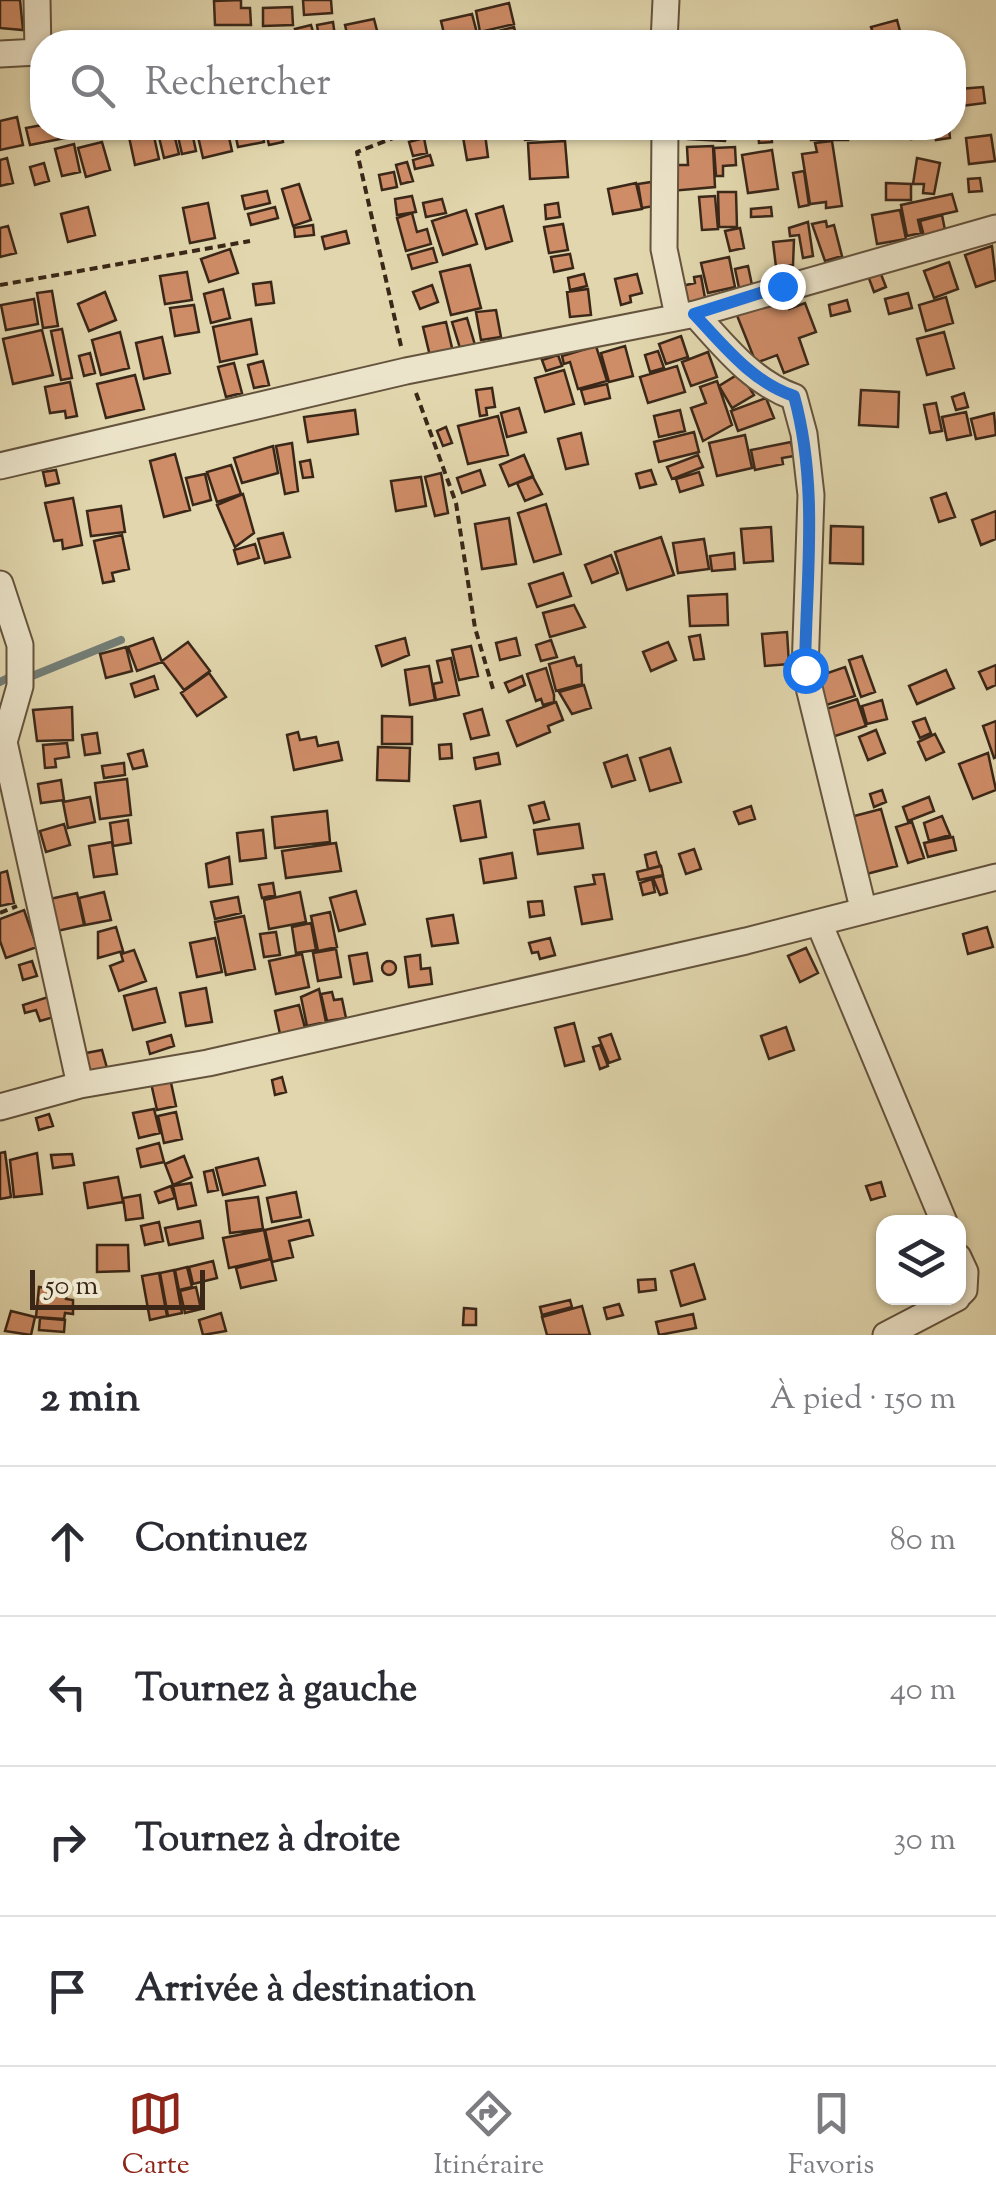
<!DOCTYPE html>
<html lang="fr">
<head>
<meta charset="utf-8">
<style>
  :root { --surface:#fff; --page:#f2f2f3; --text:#2b2b33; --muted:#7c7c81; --line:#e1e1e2; --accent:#8f2418 }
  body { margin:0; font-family:"Sorts Mill Goudy",serif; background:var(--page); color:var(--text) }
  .controls { position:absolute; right:30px; bottom:30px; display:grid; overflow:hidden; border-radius:20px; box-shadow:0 2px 8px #0004 }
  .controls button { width:90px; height:90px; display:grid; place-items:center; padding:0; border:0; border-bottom:2px solid var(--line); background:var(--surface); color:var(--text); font:50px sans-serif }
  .scale { position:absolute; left:30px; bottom:25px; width:175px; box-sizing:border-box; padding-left:10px; border:5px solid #3a2718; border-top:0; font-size:28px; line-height:35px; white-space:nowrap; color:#3a2718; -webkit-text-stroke:8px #ece4ca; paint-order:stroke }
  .stop { position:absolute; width:30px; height:30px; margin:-22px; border:8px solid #1a73e8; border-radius:50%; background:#fff }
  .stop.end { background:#1a73e8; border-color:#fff; box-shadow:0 2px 10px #0008 }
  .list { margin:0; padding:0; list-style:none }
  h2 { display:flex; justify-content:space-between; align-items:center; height:130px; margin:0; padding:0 40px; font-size:42px }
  h2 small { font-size:32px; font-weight:400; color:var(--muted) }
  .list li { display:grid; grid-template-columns:65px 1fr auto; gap:30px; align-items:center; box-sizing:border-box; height:150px; padding:0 40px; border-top:2px solid var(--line) }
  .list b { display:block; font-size:38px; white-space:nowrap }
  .list em { font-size:32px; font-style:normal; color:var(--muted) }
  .icon { flex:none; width:55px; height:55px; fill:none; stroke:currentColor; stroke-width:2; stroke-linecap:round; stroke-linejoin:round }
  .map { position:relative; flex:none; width:996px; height:1335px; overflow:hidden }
  .search { position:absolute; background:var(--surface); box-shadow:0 2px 8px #0004; left:30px; right:30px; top:30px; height:110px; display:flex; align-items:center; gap:25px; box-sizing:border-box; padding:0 35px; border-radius:40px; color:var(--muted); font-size:38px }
  .sheet { height:730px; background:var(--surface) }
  nav { display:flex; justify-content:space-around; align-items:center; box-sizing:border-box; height:140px; border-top:2px solid var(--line); background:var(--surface); font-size:28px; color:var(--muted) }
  nav a { display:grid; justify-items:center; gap:5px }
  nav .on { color:var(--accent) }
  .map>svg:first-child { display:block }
</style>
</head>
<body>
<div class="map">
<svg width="996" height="1335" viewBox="0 0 996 1335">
  <rect width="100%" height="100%" fill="#e1d6ad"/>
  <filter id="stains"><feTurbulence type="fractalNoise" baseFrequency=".002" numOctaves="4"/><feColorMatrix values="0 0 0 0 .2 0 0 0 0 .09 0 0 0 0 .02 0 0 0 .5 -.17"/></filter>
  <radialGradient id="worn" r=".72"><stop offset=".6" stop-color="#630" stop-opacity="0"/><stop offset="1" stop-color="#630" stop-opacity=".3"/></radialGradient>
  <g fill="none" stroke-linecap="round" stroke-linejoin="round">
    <path stroke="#727d76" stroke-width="8" d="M0,682L14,675L32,676L121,640"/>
  </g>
  <path fill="#ce8c67" stroke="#3a2718" stroke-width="2.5" d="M0,0H20L23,30L0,28Z
    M241,0V8H250L251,25H215L214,1Z
    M303,0H331L332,13L304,15Z
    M509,3L514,24L480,32L476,11Z
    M292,7L293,25L263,26V8Z
    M472,14L478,37L446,42L441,21Z
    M374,19L380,42H349L345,25Z
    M897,20L903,42H876L871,27Z
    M333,22L335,36L319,38L317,25Z
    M311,25L314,35L298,39L295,29Z
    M514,27L518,42H489L487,34Z
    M983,87L985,103L961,106L959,89Z
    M17,117L23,145L0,150V121Z
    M42,125L63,128L65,138L30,145L26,128Z
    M176,128H191L196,151L182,154Z
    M196,128H227L232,151L203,158Z
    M234,128H262L264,142L238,147Z
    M265,128H280L283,142L269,145Z
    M524,128H562L563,137L525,140Z
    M685,128H728V131L725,141L688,139Z
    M771,128L772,142L759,143L758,129Z
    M811,128H847L848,140H811Z
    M909,128H934L935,136L911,139Z
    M935,128H949L950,138L936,140Z
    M173,130L179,154L164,158L158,133Z
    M153,132L159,159L135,165L129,137Z
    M485,134L488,157L467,160L463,137Z
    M991,135L995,161L969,164L966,138Z
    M424,138L427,153L413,156L409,142Z
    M565,141L568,177L530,179L528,143Z
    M832,141L842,206L826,208V202L810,204L802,154L817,152L815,143Z
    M102,142L110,170L86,177L78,148Z
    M74,144L80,172L62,176L55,149Z
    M713,146L715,187L671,191V165H688L687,147Z
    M735,147L736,165L723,166V176H716L714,148Z
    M772,150L778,189L748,193L742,155Z
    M430,155L433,165L415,169L413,160Z
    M7,158L13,183L0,186V160Z
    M917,158L940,163L934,194L923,193L924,184H913Z
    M407,162L413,181L401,184L396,165Z
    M44,163L49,181L35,185L30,167Z
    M804,171L809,205L799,207L793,173Z
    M394,172L397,187L382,190L379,175Z
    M980,178L982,191L969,192L968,179Z
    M651,182L654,206L642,208L638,184Z
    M636,183L642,209L613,214L608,189Z
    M886,183L911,184V200H886Z
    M299,184L311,220L293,226L282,189Z
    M267,191L270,203L245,209L242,196Z
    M718,192H736L737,227H719Z
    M952,194L957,211L918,220L921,233L907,236L901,205Z
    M412,196L416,212L397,215L395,199Z
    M715,196L718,229L702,230L699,197Z
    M442,199L446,213L426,217L423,203Z
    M208,203L215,238L190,243L183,208Z
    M558,203L560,217L546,219L545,205Z
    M503,206L512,241L486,249L476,214Z
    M88,207L95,235L68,242L61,214Z
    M275,207L278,218L251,225L248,214Z
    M771,207L772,216L751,217V209Z
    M466,210L477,244L443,255L432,221Z
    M900,210L906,239L877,244L872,215Z
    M412,213L417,232L427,229L431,244L406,251L397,218Z
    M942,215L945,230L924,236L920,221Z
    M826,221L827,227L834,225L842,256L825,261L812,224Z
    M808,222L813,256L803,258L799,235L790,236L789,228Z
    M563,224L568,250L549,253L544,227Z
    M313,225L314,235L295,237L294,228Z
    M8,226L16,253L0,257V228Z
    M740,228L744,248L730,251L725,231Z
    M346,231L349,243L325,249L322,237Z
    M794,240L793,265L776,267L773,242Z
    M992,246L996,280L976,287L965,255Z
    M433,248L437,262L412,269L408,255Z
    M230,249L238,273L209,282L201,259Z
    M570,254L573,268L554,272L551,257Z
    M729,257L735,287L708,293L701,263Z
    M949,262L958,289L934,298L924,271Z
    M470,265L481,308L451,315L440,272Z
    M748,266L752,285L739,288L735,269Z
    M879,269L886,287L874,292L867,273Z
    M187,272L192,300L165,304L160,276Z
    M584,274L587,286L570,290L568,278Z
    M637,274L642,293L630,296L631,302L621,305L615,279Z
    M701,276L705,298L681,307L677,287L695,283L694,277Z
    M271,282L274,303L256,305L253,284Z
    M432,285L438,302L420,309L413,292Z
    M223,289L230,318L211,323L204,294Z
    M588,289L591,315L570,317L567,292Z
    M52,291L58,326L43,328L37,293Z
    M105,292L116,320L89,331L78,304Z
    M908,293L912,308L889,314L885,299Z
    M783,295L789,309L805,303L816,332L799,338L808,364L784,373L777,355L756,363L736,313Z
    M946,297L953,323L926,331L919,305Z
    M34,299L38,324L6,330L1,305Z
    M847,300L850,311L831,316L829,305Z
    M194,305L199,332L175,336L170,308Z
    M496,310L501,337L481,340L476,312Z
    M467,318L475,345L460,348L452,322Z
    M251,319L257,354L220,362L213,327Z
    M446,322L453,352L430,356L423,327Z
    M62,329L72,378L61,380L51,331Z
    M42,330L53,375L13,384L3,339Z
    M120,332L129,368L101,375L92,340Z
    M944,332L954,368L927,375L917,339Z
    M681,336L688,357L666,364L659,344Z
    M162,337L170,373L144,379L136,343Z
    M596,346L607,381L578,389L570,362L564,364L562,356Z
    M625,346L633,376L609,382L601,353Z
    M658,351L664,368L650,372L645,355Z
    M708,352L717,377L691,386L682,362Z
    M90,353L95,373L84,376L79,356Z
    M558,355L562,366L546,371L542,360Z
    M263,361L269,385L254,388L248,365Z
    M234,363L242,393L226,397L218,367Z
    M677,366L685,392L648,403L640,377Z
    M564,370L574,404L545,412L535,378Z
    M740,373L754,395L732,408L719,386Z
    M135,375L144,409L106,418L97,384Z
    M717,381L732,425L703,441L691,408L706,403L700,387Z
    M70,382L77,416L66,418L65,411L50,413L45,387Z
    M607,384L610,398L585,404L581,390Z
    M492,388L495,407L486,408L487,415L480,416L476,390Z
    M861,390L899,392L898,427L859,425Z
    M964,393L968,407L956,410L952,397Z
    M766,398L774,418L738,431L731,411Z
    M936,403L942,431L930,433L924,405Z
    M519,408L526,432L507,437L501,413Z
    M355,410L358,434L308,442L304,417Z
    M680,410L685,431L659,437L654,416Z
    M966,412L971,435L947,440L942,417Z
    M994,413L996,435L976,439L971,419Z
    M498,416L508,455L468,464L458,426Z
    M446,427L452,443L443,446L437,431Z
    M694,432L699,452L659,462L654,442Z
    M581,433L588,464L566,469L558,439Z
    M745,435L752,468L717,476L709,443Z
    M791,442L794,456L782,458L783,464L755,470L751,450Z
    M292,443L298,491L285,494L276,446Z
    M273,446L278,473L242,483L234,458Z
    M175,454L190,510L164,517L150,461Z
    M524,455L533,476L509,486L500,465Z
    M698,455L703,467L672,479L667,467Z
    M310,460L313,477L303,478L300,462Z
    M231,465L241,494L217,502L207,472Z
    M56,470L59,483L46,486L43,472Z
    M480,470L485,485L462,493L457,478Z
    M651,470L656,484L640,488L636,474Z
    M699,472L703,485L680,492L676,479Z
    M441,473L448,513L435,516L425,477Z
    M205,474L211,500L193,505L186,478Z
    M421,477L426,506L396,511L391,481Z
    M533,477L542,494L525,501L517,483Z
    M946,493L955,517L939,522L931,498Z
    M243,494L254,533L235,547L217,505Z
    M73,498L82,545L63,549L62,540L54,541L45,503Z
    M546,504L561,554L534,562L518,513Z
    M121,506L125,532L91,536L87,511Z
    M996,511V539L981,545L972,520Z
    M509,518L516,564L482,569L475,524Z
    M831,526L863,527V564L830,563Z
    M771,527L773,561L744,563L741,529Z
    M283,533L290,557L265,563L258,539Z
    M122,535L129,569L112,573L114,581L103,583L94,541Z
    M661,537L674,575L627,590L615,552Z
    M704,539L709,569L678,573L673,543Z
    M255,544L259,558L238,564L234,550Z
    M734,553L735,569L712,571L710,556Z
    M611,555L618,573L592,583L585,565Z
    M563,573L571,596L537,607L529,584Z
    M727,594L728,625L690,626L688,596Z
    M574,605L585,627L550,637L543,613Z
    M787,632L789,664L765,666L762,634Z
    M700,635L704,659L694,660L689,637Z
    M153,638L162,662L137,671L128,647Z
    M405,638L409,655L382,666L376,646Z
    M516,638L520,655L500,660L496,643Z
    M551,640L557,657L541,661L536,645Z
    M188,642L210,671L184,690L162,661Z
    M668,642L676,660L651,671L643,652Z
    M471,646L478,676L459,680L452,650Z
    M126,647L132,671L106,678L100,654Z
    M862,656L875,692L861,697L849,660Z
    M574,657L577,666L581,665L582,684L556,691L549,664Z
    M451,658L459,695L436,700L433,684L442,682L437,661Z
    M996,665V685L987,689L979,672Z
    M429,666L435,700L410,705L405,670Z
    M845,667L855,696L820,707L810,679Z
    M546,668L554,695V702L543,705L541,699L536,701L527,674Z
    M946,670L954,688L917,704L909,686Z
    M209,673L226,697L197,716L181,693Z
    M154,676L158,689L135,697L131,684Z
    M522,676L525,685L509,692L505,683Z
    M584,685L591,708L572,714L559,692Z
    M857,699L866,726L826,739L817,712Z
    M882,700L887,719L867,724L862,706Z
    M556,702L563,720L548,726L550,732L517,746L507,721Z
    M72,707L73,740L37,741L33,710Z
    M482,709L489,735L471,739L464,714Z
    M382,716L412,717V744H382Z
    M925,718L931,733L920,738L913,722Z
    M996,721V757L994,758L983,726Z
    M876,730L885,753L868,760L859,737Z
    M298,732L300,740L316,737L318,746L338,742L342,760L294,770L287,735Z
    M97,733L100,753L85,755L82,735Z
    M935,734L944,752L926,760L918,742Z
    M67,743L69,757L55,759L56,767L45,768L43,745Z
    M451,744L452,758L440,759L439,745Z
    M378,747L410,748L409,781L377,780Z
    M670,748L681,782L650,791L640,758Z
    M143,750L147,766L133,769L128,754Z
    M498,753L500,764L476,769L474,758Z
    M988,753L996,790L973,799L959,764Z
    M627,755L635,780L612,787L604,763Z
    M124,763L125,775L104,778L102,766Z
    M127,779L131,815L100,819L95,783Z
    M61,780L64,800L41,803L38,784Z
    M882,790L886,802L874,807L870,794Z
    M90,797L95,822L68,828L63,802Z
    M929,797L934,811L908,821L903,807Z
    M480,801L486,837L461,841L454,806Z
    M544,802L549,819L534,823L529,806Z
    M751,806L755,819L739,824L734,812Z
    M881,809L897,866L859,876L843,819Z
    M327,811L330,842L275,848L272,817Z
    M942,816L950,835L929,841L924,823Z
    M128,820L131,843L113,846L110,823Z
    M912,822L924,858L908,863L896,827Z
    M64,824L70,845L46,852L40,831Z
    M579,824L583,848L538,854L534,830Z
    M263,830L266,858L240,861L237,833Z
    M953,837L956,850L928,857L924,843Z
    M112,842L117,874L94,877L89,846Z
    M336,843L341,871L286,878L282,851Z
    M694,849L701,869L686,874L679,854Z
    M656,852L660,866L648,869L645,855Z
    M512,853L516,878L484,883L480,859Z
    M229,857L232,884L209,887L206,864Z
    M661,866L663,875L639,880L637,872Z
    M7,871L14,903L0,906V873Z
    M604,874L612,919L582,924L575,887L595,884L593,875Z
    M663,876L667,893L660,895L653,878Z
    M652,879L655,892L643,895L640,883Z
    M273,883L275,895L262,898L259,885Z
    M356,891L365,924L339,931L330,898Z
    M104,892L111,920L85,925L79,898Z
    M300,892L306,922L269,929L264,900Z
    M77,893L84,925L57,931L50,899Z
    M238,897L241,913L215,919L211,902Z
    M542,901L544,915L530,917L528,902Z
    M24,910L37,947L6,958L0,941V919Z
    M330,912L337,947L318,951L311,916Z
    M453,915L458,943L432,946L427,919Z
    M244,916L255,969L226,975L215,922Z
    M311,923L316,950L296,953L292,927Z
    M116,927L123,951L98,958V932Z
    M987,927L993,947L968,954L963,934Z
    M276,932L280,955L264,957L260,934Z
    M215,938L222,972L197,977L190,943Z
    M550,938L555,955L540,959L538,952L532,953L529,943Z
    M806,948L818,973L800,982L788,956Z
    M336,949L341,977L318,981L313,953Z
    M134,950L146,981L119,991L110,966L123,961L121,954Z
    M367,953L372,981L354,984L349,956Z
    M302,954L309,987L276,994L269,961Z
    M420,955L421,969L430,968L432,984L409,987L405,957Z
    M382 968a7 7 0 1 1 14 0a7 7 0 1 1-14 0Z
    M32,961L37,976L23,980L19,965Z
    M156,988L165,1022L133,1030L124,996Z
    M206,988L212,1022L186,1026L180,993Z
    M319,989L326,1022L307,1026L301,997Z
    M332,992L334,1000L342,999L346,1018L327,1021L321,994Z
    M48,997L54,1017L40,1021L36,1010L25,1013L23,1005Z
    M299,1005L305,1028L280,1034L275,1011Z
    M574,1023L584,1061L565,1066L555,1028Z
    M786,1027L794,1050L769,1059L761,1036Z
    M611,1034L620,1059L609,1063L599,1038Z
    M171,1035L174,1046L150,1054L147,1042Z
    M600,1045L608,1066L600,1069L593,1047Z
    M102,1050L107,1068L90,1072L86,1053Z
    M282,1077L286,1092L275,1095L272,1080Z
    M170,1078L176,1106L157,1110L151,1083Z
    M154,1109L160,1133L139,1138L133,1113Z
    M176,1112L182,1139L164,1143L158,1116Z
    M49,1114L53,1126L39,1130L36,1118Z
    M159,1143L164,1162L141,1167L137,1149Z
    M5,1152L11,1197L0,1199V1153Z
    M37,1153L42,1194L14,1197L10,1160Z
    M72,1154L74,1165L53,1168L51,1155Z
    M184,1156L192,1177L173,1185L165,1164Z
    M258,1158L265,1185L223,1195L216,1168Z
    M213,1170L218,1190L208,1192L204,1172Z
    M118,1177L123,1202L88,1208L84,1183Z
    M881,1182L885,1196L871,1200L866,1186Z
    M191,1183L196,1205L178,1209L173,1186Z
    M171,1186L175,1198L159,1203L155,1192Z
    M296,1192L301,1217L272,1222L267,1198Z
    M140,1195L143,1218L126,1220L123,1198Z
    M258,1197L263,1229L230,1233L226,1201Z
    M309,1220L313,1235L289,1241L293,1257L272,1262L265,1230Z
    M200,1221L203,1238L169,1245L165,1228Z
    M159,1222L163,1241L145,1245L141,1226Z
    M264,1230L270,1259L229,1268L223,1238Z
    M97,1245H128L129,1271L97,1272Z
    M271,1259L276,1280L241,1288L236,1268Z
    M213,1261L217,1278L193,1284L189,1267Z
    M694,1264L705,1299L681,1306L671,1271Z
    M187,1267L192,1287L179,1290L175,1270Z
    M174,1270L182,1313L168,1316L160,1273Z
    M159,1273L167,1316L150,1320L142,1276Z
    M655,1279L656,1290L639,1292L638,1280Z
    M50,1282L67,1290L66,1299L73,1300V1314L65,1313L64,1319L36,1317L39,1287L47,1288Z
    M196,1287L201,1309L185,1313L180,1291Z
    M570,1300L572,1307L542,1315L540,1307Z
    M619,1304L623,1315L607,1319L604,1308Z
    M582,1306L590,1335H547L542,1317Z
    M464,1308L476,1309V1325H463Z
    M11,1311L35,1317L31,1335L5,1331Z
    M221,1313L226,1331L203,1335L199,1320Z
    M693,1314L696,1328L659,1335L656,1322Z
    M40,1318L65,1320L64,1332L39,1330Z"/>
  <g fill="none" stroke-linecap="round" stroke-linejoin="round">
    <defs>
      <path id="minor" d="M664,42L666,0
        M0,54L38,52L37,0
        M665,128L664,249L678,316
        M695,314C724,346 752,382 794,397L804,434L811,495L805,671L863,908
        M0,466L406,371L695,314L996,228
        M0,584L20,645V686L4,742L80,1085
        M819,923L944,1222
        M0,1107L80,1085L208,1063L746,941L996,877
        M958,1257L965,1272L964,1290L958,1296
        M886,1335L957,1298"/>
    </defs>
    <use href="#minor" stroke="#64533d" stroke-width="29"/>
    <path stroke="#3a2718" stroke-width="4" stroke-dasharray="8 5" stroke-linecap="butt" d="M0,285L250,241
      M401,346L357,152L419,128
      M416,393L456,503L475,628L493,689
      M0,913L17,906"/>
    <use href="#minor" stroke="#ece4ca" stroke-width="25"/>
  </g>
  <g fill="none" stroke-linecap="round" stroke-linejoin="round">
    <path stroke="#1a73e8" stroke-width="12" d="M782,286L694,314C724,346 752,382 794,396C819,486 806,579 805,670"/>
  </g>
  <rect width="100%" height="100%" filter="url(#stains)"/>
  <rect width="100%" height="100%" fill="url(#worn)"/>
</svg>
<div class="controls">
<button><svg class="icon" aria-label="layers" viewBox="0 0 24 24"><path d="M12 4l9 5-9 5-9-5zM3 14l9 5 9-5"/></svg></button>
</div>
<div class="scale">50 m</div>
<div class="stop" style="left:805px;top:670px"></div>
<div class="stop end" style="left:782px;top:286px"></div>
<div class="search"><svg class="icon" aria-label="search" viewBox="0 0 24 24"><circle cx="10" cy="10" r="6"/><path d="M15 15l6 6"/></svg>Rechercher</div>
</div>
<section class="sheet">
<h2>2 min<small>À pied · 150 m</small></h2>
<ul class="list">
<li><svg class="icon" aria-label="ahead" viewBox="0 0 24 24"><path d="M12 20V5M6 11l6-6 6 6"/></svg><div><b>Continuez</b></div><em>80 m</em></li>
<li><svg class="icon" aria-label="left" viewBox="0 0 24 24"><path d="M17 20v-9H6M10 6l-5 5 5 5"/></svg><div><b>Tournez à gauche</b></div><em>40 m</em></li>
<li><svg class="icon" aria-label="right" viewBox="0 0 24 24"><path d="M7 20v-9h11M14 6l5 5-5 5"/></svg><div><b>Tournez à droite</b></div><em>30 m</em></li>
<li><svg class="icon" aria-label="arrive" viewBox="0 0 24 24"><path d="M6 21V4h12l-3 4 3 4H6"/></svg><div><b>Arrivée à destination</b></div></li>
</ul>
</section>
<nav>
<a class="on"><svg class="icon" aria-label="map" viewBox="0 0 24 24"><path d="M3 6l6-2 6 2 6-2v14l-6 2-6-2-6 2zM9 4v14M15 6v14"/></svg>Carte</a>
<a><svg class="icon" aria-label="directions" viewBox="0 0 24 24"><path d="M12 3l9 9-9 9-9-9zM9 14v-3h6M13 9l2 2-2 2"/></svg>Itinéraire</a>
<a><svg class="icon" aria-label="saved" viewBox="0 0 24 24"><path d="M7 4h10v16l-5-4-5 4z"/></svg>Favoris</a>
</nav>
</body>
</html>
